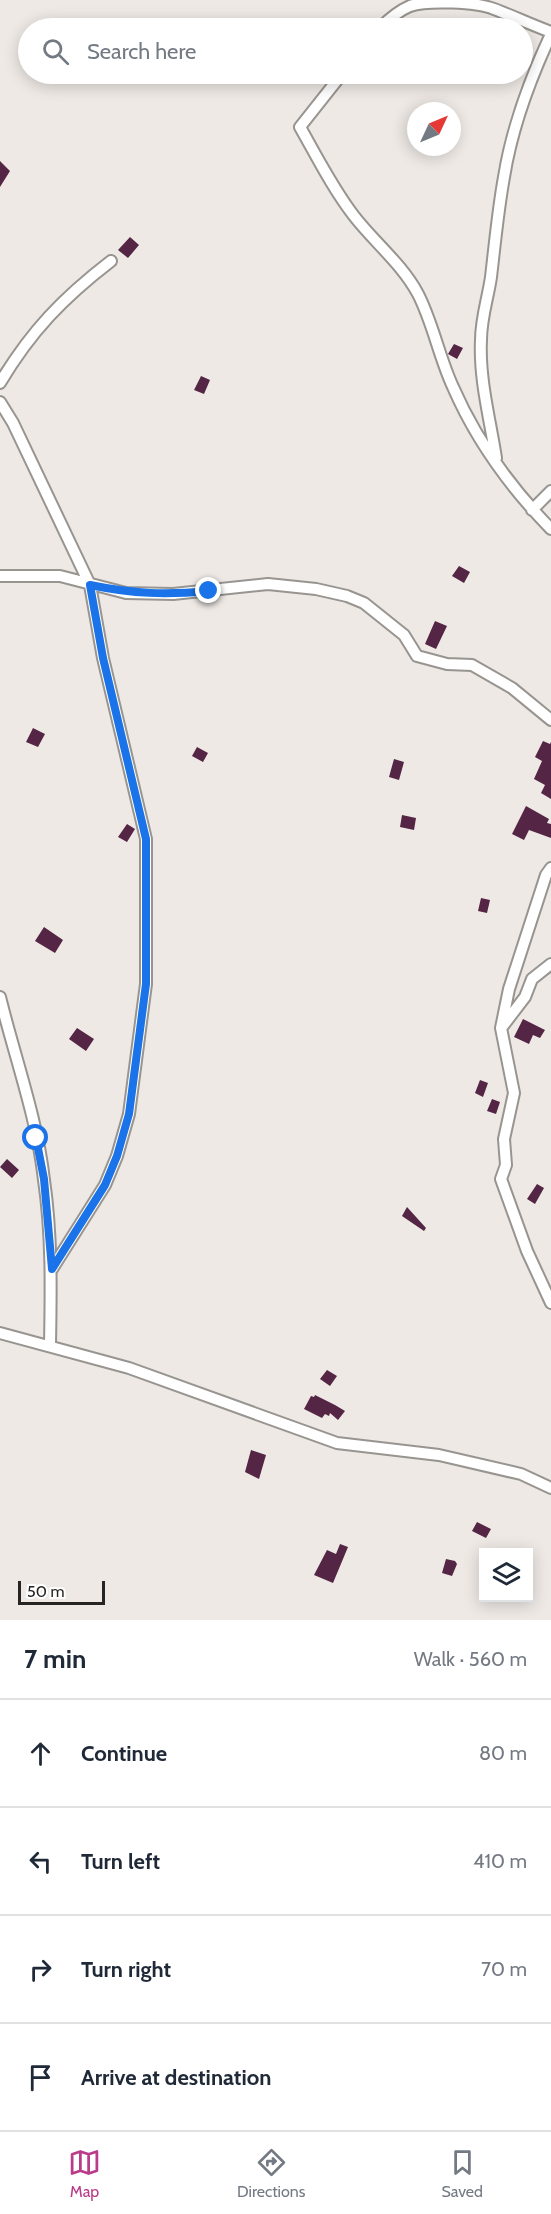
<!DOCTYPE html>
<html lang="en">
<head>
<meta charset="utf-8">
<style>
  :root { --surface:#fff; --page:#f6f6f7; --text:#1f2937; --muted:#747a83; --line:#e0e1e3; --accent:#b93b89 }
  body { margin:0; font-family:Cabin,sans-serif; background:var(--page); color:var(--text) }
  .controls { position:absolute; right:18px; bottom:18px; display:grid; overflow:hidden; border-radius:0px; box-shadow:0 3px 15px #0003 }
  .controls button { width:54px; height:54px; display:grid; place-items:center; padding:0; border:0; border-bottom:2px solid var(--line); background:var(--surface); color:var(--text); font:30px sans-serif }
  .compass { position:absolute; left:407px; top:102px; width:54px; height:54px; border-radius:50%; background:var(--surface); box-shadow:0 3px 15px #0003; rotate:46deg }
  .scale { position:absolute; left:18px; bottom:15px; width:87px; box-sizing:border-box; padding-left:6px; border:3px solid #272523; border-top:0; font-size:16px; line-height:21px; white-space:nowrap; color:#272523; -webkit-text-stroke:4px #fff; paint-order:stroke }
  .stop { position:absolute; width:18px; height:18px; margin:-14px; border:4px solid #1a73e8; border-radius:50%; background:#fff }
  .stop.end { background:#1a73e8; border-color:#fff; box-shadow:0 2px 6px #0008 }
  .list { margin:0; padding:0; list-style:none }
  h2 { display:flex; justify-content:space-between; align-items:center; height:78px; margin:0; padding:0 24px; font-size:26px }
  h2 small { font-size:20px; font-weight:400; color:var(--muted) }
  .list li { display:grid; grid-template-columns:39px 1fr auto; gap:18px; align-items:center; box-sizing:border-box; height:108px; padding:0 24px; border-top:2px solid var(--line) }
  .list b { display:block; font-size:22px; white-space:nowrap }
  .list em { font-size:20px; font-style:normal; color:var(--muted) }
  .icon { flex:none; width:33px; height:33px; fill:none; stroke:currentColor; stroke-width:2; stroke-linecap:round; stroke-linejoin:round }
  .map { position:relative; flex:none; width:551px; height:1620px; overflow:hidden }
  .search { position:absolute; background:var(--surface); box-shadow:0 3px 15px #0003; left:18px; right:18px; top:18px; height:66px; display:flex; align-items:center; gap:15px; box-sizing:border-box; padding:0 21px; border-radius:33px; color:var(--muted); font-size:22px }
  .sheet { height:510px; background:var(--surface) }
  nav { display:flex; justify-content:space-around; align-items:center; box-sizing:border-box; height:84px; border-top:2px solid var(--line); background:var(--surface); font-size:16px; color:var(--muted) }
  nav a { display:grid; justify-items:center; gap:3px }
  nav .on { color:var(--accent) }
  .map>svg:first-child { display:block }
</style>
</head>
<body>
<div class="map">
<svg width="551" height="1620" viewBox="0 0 551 1620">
  <rect width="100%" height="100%" fill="#eee9e5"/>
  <path fill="#542544" d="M0,161L10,171L0,187Z
    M130,237L139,245L128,258L118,250Z
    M454,344L463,348L457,359L448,354Z
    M201,376L210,380L204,394L194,390Z
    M459,566L470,572L464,583L452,576Z
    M435,621L447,626L436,649L425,644Z
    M33,728L45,734L38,747L26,742Z
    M543,741L550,744L551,742V799L541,793L545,785L534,779L542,761L535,757Z
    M197,747L208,753L203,762L192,756Z
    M394,759L404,762L399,780L389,777Z
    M526,806L549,819L547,823L551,824V838L529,830L524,840L512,834Z
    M402,815L416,818L414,830L400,827Z
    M127,824L135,829L127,842L118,837Z
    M481,898L490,900L487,913L478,911Z
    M44,927L63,940L55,953L35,941Z
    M523,1019L545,1030L540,1038L533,1035L529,1044L514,1037Z
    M77,1028L94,1039L86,1051L69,1039Z
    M480,1080L488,1083L483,1097L475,1093Z
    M492,1099L500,1102L496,1114L487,1111Z
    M7,1159L19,1170L12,1178L0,1167Z
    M537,1184L544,1188L535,1204L527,1199Z
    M407,1207L426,1228L424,1231L402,1216Z
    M327,1370L337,1376L330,1386L320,1379Z
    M315,1395L335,1405L345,1411L338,1420L330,1413L329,1416L325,1414L322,1418L304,1409L311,1396L314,1397Z
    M251,1450L266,1455L259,1479L245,1472Z
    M477,1522L491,1529L486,1538L472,1531Z
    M340,1544L348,1547L333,1583L314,1575L327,1550L336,1554Z
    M446,1559L455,1561L457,1564L452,1576L442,1573Z"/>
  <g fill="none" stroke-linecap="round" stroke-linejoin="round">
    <defs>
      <path id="minor" d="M380,28C389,19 398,11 410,6C428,0 476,2 494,9C513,16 532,25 551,32
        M342,74L300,127C317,157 333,189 354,216C375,243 402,264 418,294C433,323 439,357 453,387C476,440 511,488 551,529
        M0,383C31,331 63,298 111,261
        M0,402L13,423L90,585L103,658L146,839V984L129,1114L117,1156L105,1185L52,1269
        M496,458C490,419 479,379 481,340C481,318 488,298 491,277C495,243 498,210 504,177C512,127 530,79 551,34
        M532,510L551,491
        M0,576H60L126,593L173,594L268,584L316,589L347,596L364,603L404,635L417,656L447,664L472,665L512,688L551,720
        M551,868L546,875L509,989L501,1028L514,1093L504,1139L506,1165L501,1179L527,1251L551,1303
        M0,997C15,1058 37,1118 44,1180C52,1235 51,1290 50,1345
        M502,1027L525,997L532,979L551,964
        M0,1333L129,1368L337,1443L439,1455L521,1474L551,1488"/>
    </defs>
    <use href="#minor" stroke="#989490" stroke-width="14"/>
    <use href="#minor" stroke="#fff" stroke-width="10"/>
  </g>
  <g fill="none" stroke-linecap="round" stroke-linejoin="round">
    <path stroke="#1a73e8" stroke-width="8" d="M36,1138L44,1179L52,1269L105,1185L117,1156L129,1114L146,984V839L103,658L90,585C134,594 165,595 209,591"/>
  </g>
</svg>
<div class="controls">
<button><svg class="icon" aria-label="layers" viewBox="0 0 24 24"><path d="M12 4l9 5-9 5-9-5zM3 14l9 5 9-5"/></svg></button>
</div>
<svg class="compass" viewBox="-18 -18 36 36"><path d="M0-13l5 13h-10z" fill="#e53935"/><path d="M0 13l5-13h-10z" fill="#747a83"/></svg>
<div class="scale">50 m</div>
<div class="stop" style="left:36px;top:1138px"></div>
<div class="stop end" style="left:209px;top:591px"></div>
<div class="search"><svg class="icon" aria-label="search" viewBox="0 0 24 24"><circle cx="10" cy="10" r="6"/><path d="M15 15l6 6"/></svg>Search here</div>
</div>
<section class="sheet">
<h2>7 min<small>Walk · 560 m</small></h2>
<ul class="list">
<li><svg class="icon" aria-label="ahead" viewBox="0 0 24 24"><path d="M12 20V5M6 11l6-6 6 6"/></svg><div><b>Continue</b></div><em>80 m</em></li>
<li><svg class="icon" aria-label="left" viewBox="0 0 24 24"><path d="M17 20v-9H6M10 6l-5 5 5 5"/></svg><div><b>Turn left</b></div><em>410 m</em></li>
<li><svg class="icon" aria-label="right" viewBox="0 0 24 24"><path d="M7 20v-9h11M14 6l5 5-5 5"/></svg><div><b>Turn right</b></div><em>70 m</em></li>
<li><svg class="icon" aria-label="arrive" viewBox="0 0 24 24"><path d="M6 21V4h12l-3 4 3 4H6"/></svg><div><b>Arrive at destination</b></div></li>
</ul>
</section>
<nav>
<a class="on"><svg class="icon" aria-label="map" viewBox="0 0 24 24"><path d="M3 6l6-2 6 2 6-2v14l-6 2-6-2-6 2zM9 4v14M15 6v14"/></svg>Map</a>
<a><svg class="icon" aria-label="directions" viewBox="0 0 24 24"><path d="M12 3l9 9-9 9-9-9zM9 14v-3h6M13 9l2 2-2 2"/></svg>Directions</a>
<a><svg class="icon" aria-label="saved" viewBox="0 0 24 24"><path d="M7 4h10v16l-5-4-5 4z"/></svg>Saved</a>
</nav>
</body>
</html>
